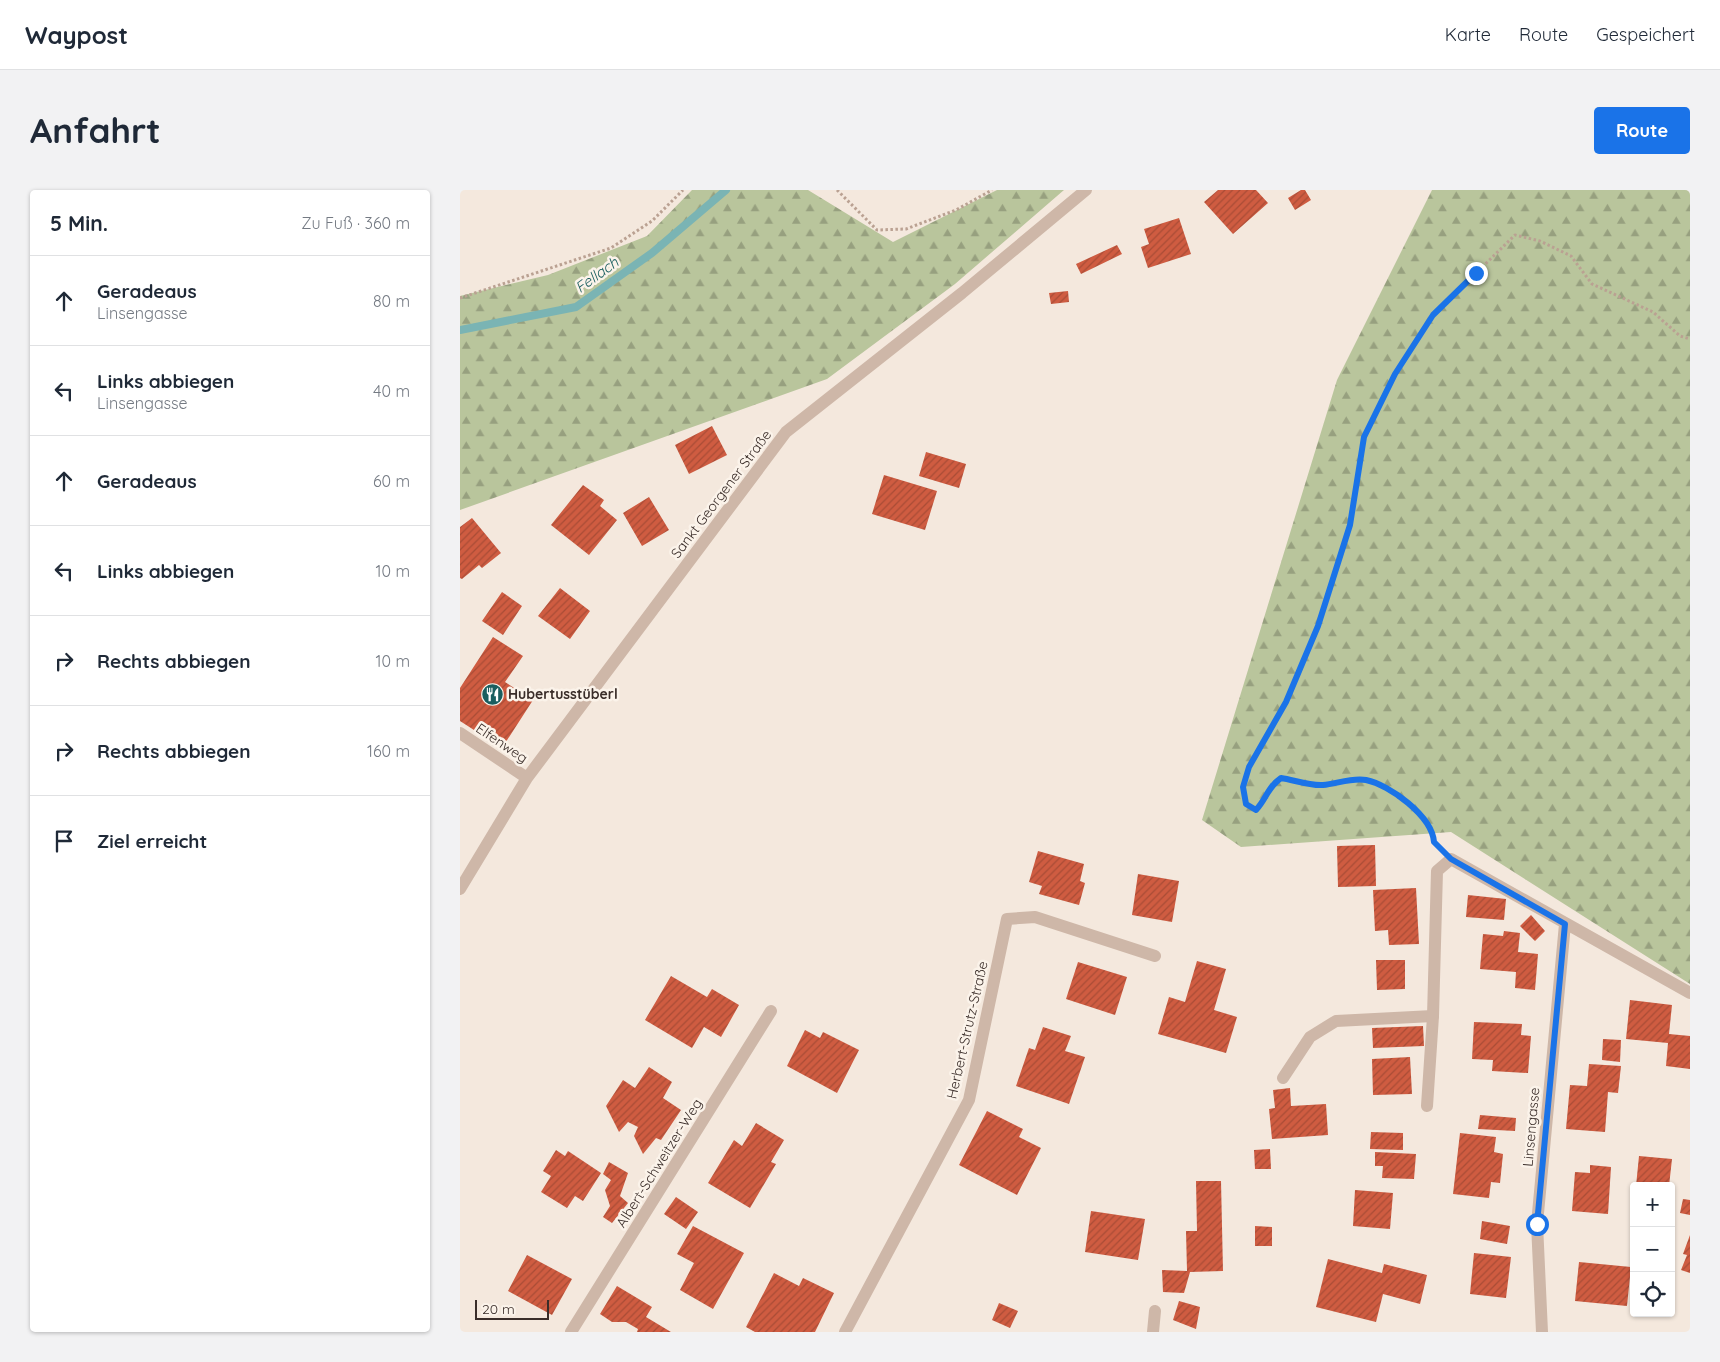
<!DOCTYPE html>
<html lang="de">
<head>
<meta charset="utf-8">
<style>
  :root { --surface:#fff; --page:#f2f2f3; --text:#1f2937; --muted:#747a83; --line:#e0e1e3; --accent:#1a73e8 }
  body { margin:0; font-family:Quicksand,sans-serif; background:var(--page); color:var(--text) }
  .controls { position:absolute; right:15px; bottom:15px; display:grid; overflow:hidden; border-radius:5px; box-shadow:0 1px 4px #0004 }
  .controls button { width:45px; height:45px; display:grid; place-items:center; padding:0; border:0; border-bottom:1px solid var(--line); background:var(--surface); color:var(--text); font:25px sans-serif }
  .scale { position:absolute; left:15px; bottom:12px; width:74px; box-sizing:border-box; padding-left:5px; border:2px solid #3a2d29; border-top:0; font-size:14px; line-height:18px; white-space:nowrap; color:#3a2d29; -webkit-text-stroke:4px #fbf3ea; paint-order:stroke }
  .stop { position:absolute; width:15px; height:15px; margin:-11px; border:4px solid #1a73e8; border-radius:50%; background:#fff }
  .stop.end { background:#1a73e8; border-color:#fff; box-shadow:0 1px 5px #0008 }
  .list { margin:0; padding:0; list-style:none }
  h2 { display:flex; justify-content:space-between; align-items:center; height:65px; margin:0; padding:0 20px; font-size:21px }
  h2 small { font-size:16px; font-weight:400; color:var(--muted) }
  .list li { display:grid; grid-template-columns:32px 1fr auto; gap:15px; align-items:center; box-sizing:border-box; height:90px; padding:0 20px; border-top:1px solid var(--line) }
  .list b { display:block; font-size:19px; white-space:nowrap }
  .list p { margin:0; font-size:16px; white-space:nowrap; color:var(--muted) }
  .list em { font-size:16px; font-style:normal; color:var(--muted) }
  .icon { flex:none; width:28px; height:28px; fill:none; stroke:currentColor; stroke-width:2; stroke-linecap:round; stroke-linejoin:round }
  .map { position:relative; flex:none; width:1230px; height:1142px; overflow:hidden; border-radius:5px }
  header { display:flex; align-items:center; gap:30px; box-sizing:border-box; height:70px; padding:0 25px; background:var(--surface); border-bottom:1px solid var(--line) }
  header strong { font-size:24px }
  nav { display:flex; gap:28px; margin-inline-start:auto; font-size:18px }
  .intro { display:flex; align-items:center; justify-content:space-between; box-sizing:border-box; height:120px; padding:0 30px }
  h1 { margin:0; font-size:35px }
  .button { padding:12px 22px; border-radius:5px; background:var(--accent); color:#fff; font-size:18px; font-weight:700 }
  main { display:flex; gap:30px; padding:0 30px }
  aside { flex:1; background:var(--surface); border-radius:5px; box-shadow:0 1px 4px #0004 }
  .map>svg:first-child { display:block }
</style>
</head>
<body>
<header>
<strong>Waypost</strong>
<nav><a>Karte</a><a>Route</a><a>Gespeichert</a></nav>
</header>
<div class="intro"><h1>Anfahrt</h1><a class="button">Route</a></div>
<main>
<aside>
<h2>5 Min.<small>Zu Fuß · 360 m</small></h2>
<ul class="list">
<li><svg class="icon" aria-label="ahead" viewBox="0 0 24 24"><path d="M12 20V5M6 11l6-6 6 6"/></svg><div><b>Geradeaus</b><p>Linsengasse</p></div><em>80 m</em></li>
<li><svg class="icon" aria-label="left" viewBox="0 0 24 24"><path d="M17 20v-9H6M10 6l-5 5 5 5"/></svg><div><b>Links abbiegen</b><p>Linsengasse</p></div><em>40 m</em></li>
<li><svg class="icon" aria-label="ahead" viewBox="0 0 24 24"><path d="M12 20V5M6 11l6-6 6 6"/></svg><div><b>Geradeaus</b></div><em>60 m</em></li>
<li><svg class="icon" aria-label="left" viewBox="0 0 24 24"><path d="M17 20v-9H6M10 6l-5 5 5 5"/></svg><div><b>Links abbiegen</b></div><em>10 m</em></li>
<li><svg class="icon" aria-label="right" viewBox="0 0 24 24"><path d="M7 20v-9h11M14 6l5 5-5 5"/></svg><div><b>Rechts abbiegen</b></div><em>10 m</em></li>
<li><svg class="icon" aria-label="right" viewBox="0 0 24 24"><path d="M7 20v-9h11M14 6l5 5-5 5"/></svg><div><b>Rechts abbiegen</b></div><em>160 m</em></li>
<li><svg class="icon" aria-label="arrive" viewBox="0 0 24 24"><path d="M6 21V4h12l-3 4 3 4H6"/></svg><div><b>Ziel erreicht</b></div></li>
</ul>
</aside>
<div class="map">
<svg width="1230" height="1142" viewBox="0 0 1230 1142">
  <defs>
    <pattern id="forest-firs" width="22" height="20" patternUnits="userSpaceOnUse" patternTransform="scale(1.25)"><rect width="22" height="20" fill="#b9c59c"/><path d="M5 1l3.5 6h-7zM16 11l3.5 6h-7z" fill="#97a07f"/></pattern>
    <pattern id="building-hatch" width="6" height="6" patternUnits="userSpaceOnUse" patternTransform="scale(1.25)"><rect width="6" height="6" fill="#cf5c41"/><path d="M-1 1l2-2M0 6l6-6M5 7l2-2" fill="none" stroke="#a94c36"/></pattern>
  </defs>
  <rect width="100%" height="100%" fill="#f4e8dd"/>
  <path fill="url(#forest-firs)" d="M232,0H348L433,52L537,0H604L495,94L367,189L0,320V106L88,85L187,46Z
    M972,0H1230V794L991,642L781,657L742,630L877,190Z"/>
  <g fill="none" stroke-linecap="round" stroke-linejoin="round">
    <path stroke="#7ab4b4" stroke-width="8" d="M0,140L116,117L192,63L266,0"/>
  </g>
  <path fill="url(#building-hatch)" d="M758,0H796L808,13L773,44L744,12Z
    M841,0H845L851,10L835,20L828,8Z
    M719,28L731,64L688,78L681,57L689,54L684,39Z
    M657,55L662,64L621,84L616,74Z
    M608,101L609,112L591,114L589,103Z
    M252,236L267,265L229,284L215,255Z
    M466,262L506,274L499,298L459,286Z
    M424,285L477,301L465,340L412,324Z
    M123,295L144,310L140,316L157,330L129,365L91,335Z
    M189,307L209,340L182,356L163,323Z
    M12,328L41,363L22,378L19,375L2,389L0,388V337Z
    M100,398L130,421L110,449L78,426Z
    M42,402L62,416L43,445L22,431Z
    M33,447L63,466L45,492L73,510L42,558L0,531V498Z
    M915,655L916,696L878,697L877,656Z
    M578,661L624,674L620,691L625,693L619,715L579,704L582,696L569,692Z
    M678,684L719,691L712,732L672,725Z
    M956,698L959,754L929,755L928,740L915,741L913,700Z
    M1008,705L1046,709L1044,730L1006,727Z
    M1071,725L1085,741L1075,751L1060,736Z
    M1044,741L1060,743L1058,762L1078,764L1075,800L1055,798L1056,782L1020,779L1023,744L1043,746Z
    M916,770H945V799L917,800Z
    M737,771L766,779L754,820L777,827L766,863L698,844L709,807L725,812Z
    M618,772L667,787L655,825L606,809Z
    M211,786L247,807L252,799L279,815L261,847L244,837L232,858L185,830Z
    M1170,810L1212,815L1209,844L1230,846V879L1206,876L1208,853L1166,849Z
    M1014,832L1062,834L1061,845L1071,846L1068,883L1032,881L1033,870L1012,869Z
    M963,836L964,856L913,858L912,838Z
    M583,837L611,846L605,861L625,867L609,914L556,896L569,858L575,860Z
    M345,840L360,848L363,842L399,860L377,903L327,876Z
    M1143,849L1161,850L1160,872L1142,870Z
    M950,867L952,904L913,905L912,869Z
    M1129,874L1161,876L1158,903L1148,902L1145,942L1106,939L1110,895L1127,896Z
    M189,877L212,892L203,908L221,920L201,950L196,948L183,964L174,946L178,937L168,932L159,942L146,916L163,890L175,898Z
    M830,898L831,916L866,914L868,945L812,949L809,919L815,918L813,900Z
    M527,921L563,939L559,947L581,958L557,1005L499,975Z
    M1020,925L1056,928L1055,941L1018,939Z
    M296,933L324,950L311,972L316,974L290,1018L248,993L274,950L282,956Z
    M911,942L943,943V960L910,959Z
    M1000,943L1036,947L1034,962L1043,964L1040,993L1031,992L1029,1008L993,1004Z
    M810,959L811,979H795L794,960Z
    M96,960L105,966L108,961L141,983L123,1011L115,1006L107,1018L81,1002L91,986L83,981Z
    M915,962L956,964L954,989L922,988L923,976H915Z
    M1179,966L1212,969L1209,996H1176Z
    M149,972L168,983L160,1006L168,1013L152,1033L143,1027L150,1016L145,1000L151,990L143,984Z
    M1130,975L1151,977L1148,1024L1112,1021L1115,982L1130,983Z
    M736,991H761L763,1081L730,1082L724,1103L703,1102L702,1080L727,1081L726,1041H737Z
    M895,1000L933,1003L930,1039L893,1036Z
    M216,1007L238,1022L226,1039L204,1024Z
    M1223,1009L1230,1010V1025L1220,1023Z
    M631,1021L685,1029L678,1070L625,1062Z
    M1022,1031L1050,1036L1047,1054L1020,1049Z
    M233,1036L284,1063L253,1119L220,1100L234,1073L217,1064Z
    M795,1036L812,1037V1056H795Z
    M1230,1045V1083L1221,1080L1227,1065L1223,1064Z
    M1014,1063L1051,1067L1046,1108L1010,1104Z
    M67,1065L112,1089L92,1125L48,1101Z
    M868,1069L922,1083L924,1074L967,1085L960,1114L923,1104L916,1132L856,1117Z
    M1119,1072L1171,1077L1167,1116L1115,1111Z
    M314,1083L339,1096L343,1088L374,1103L355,1142H295L286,1137Z
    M157,1096L192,1117L186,1127L211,1142H177L178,1139L166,1132H152L140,1124Z
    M719,1111L740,1117L736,1139L713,1130Z
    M539,1113L558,1121L550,1138L532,1130Z"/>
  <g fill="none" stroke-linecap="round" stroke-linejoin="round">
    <path stroke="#baa192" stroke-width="3" stroke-dasharray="2.5 2.5" stroke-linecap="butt" d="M377,0L417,40L446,39L496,20L532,0
      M0,108L151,58L192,31L223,0
      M978,656L974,652C972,625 930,596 906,590C893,587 876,594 863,595C850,596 834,590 821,588C806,598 807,608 795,620L786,614L783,597L789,577L826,512L858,436L890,335L904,247L935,184L973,125L1055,45L1080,51L1111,66L1132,94L1193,122L1220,146L1230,149"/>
    <path stroke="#ceb7a8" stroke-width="12" d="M823,888L850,847L876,831L973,826"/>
    <path stroke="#ceb7a8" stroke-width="12" d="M0,543L67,588
      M0,699L67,588L326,242L502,103L626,0
      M967,916L973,826L977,681L991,669L1230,803
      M111,1142L311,821
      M385,1142L509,910L547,729L575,727L695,766
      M693,1142L695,1121
      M1082,1142L1077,1034L1105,734"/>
  </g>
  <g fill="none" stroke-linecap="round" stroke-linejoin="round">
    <path stroke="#1a73e8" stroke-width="6" d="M1016,83L973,125L935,184L904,247L890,335L858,436L826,512L789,577L783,597L786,614L796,620C807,608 807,598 821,588C834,590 850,596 863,595C876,594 893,587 906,590C930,595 972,626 974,652L991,669L1105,734L1077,1034"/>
  </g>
  <defs>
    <symbol id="restaurant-disc" viewBox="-11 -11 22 22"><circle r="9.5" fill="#1a5e5f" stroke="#fbf3ea"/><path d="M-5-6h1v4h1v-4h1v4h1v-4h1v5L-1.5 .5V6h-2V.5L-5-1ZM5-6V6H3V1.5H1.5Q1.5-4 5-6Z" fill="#fff"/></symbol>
  </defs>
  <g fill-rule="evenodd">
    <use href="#restaurant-disc" x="20" y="492" width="25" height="25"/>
  </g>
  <g text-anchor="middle" stroke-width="5" stroke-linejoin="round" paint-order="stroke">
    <g font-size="14" fill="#3a2d29" stroke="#fbf3ea">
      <text transform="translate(261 304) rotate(-53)" y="5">Sankt Georgener Straße</text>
      <text transform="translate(42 553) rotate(34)" y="5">Elfenweg</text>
      <text transform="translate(507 840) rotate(-77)" y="5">Herbert-Strutz-Straße</text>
      <text transform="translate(1071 937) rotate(-85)" y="5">Linsengasse</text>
      <text transform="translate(199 973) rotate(-58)" y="5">Albert-Schweitzer-Weg</text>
    </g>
    <g font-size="14" font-weight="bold" fill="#3a2d29" stroke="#fbf3ea" text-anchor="start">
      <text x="48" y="509">Hubertusstüberl</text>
    </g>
    <g font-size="15" font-style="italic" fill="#1a5e5f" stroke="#fbf3ea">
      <text transform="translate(137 85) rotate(-36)" y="5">Fellach</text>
    </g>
  </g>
</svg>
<div class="controls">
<button>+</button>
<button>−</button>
<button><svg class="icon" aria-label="locate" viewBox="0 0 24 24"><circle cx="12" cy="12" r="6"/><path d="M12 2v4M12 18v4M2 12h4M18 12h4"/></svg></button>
</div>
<div class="scale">20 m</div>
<div class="stop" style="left:1077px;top:1034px"></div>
<div class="stop end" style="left:1016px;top:83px"></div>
</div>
</main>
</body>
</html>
